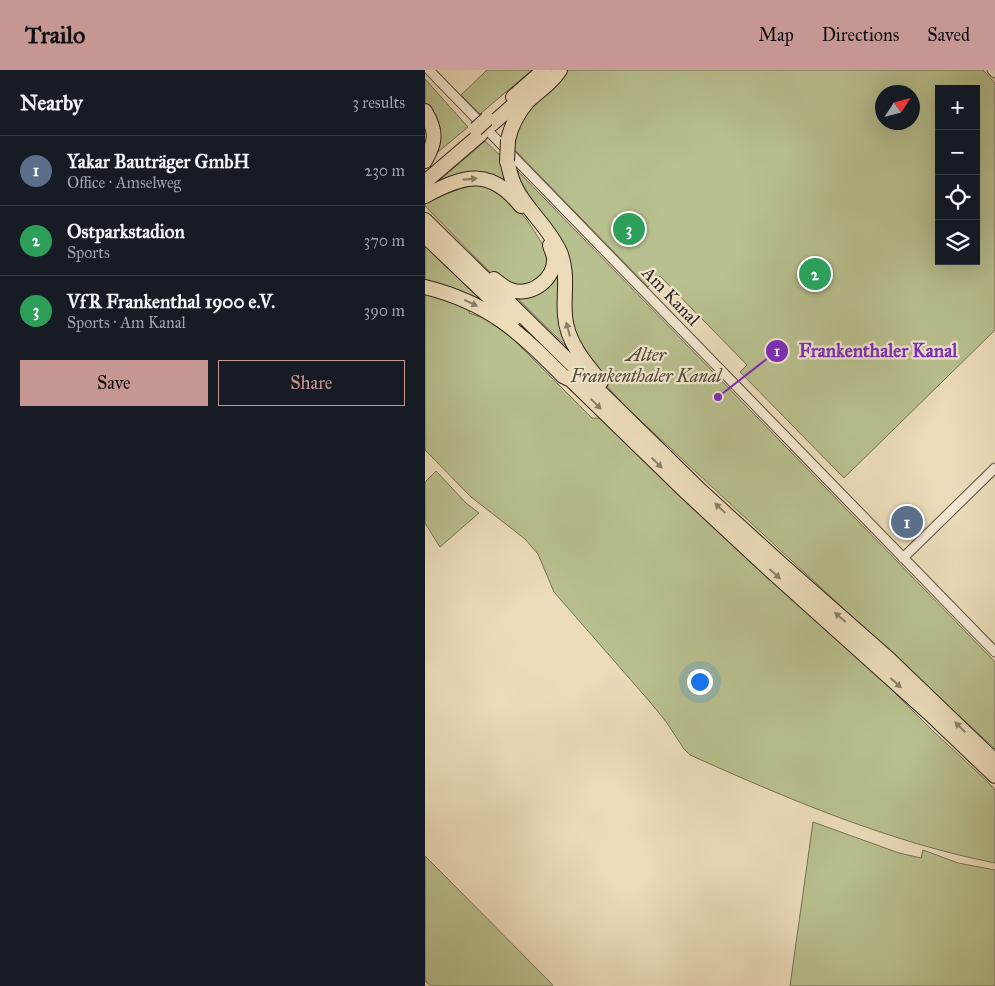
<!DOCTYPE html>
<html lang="en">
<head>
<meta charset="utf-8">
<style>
  :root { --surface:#171b24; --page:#20242c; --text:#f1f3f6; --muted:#9ea1a6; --line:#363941; --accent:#c59692 }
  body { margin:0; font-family:"IM FELL Great Primer",serif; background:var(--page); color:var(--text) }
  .controls { position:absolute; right:15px; top:15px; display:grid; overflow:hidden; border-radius:0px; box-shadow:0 5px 20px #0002 }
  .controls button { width:45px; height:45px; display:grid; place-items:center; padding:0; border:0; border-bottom:1px solid var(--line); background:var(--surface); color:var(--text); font:25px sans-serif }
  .compass { position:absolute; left:450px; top:15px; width:45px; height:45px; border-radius:50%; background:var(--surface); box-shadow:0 5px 20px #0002; rotate:54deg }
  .you { position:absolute; left:274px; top:611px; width:18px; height:18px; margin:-12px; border:4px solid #fff; border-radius:50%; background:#1a73e8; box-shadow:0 0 0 8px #1a73e833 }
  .badge { display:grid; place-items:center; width:32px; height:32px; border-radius:50%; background:var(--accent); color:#fff; font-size:16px; font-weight:700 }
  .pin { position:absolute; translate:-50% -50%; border:2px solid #fff; box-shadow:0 1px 5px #0006 }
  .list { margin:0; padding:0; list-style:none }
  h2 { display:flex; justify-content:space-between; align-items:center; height:65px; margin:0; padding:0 20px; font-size:21px }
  h2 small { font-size:16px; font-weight:400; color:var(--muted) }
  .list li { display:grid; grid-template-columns:32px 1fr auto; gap:15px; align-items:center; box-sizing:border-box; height:70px; padding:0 20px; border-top:1px solid var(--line) }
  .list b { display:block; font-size:19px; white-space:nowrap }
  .list p { margin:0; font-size:16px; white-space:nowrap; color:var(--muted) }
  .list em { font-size:16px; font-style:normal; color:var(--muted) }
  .actions { display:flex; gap:10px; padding:15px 20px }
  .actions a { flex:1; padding:11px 0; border:1px solid var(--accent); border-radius:0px; text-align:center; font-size:18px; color:var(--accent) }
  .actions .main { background:var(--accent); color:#111 }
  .icon { flex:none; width:28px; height:28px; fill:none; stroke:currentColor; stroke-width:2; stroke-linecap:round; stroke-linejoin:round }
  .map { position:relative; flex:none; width:570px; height:916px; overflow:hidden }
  header { display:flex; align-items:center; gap:30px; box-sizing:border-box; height:70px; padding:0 25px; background:var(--accent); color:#111 }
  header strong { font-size:24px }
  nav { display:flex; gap:28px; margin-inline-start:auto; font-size:18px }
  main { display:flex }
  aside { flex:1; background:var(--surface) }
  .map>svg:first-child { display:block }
</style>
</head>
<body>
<header>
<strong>Trailo</strong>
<nav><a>Map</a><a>Directions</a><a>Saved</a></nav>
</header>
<main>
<aside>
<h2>Nearby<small>3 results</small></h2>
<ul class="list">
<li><span class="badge" style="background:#5c6f8a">1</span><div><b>Yakar Bauträger GmbH</b><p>Office · Amselweg</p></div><em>230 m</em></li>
<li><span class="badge" style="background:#2e9e5b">2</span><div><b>Ostparkstadion</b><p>Sports</p></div><em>370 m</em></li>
<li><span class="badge" style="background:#2e9e5b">3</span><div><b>VfR Frankenthal 1900 e.V.</b><p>Sports · Am Kanal</p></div><em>390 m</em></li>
</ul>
<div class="actions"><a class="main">Save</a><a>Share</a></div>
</aside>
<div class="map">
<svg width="570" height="916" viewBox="0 0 570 916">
  <rect width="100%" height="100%" fill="#ecdcba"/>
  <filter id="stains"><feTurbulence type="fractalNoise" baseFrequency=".004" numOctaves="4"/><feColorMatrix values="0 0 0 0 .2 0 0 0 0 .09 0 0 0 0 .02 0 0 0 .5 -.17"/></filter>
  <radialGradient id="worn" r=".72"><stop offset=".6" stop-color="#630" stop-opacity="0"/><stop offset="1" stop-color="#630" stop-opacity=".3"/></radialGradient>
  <path fill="#b9c08f" stroke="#737255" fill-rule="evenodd" d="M62,0H107L55,44L36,25Z
    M143,0H558L570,13V260L419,408L315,302L322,295L235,206L223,217L87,77C95,41 117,24 143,0ZM514,19H551V191H514ZM458,22H488V52H458Z
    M0,9L43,57L13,82L14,66L0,34Z
    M60,71L77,87L83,116L69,109L7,117Z
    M86,94L570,592V679L203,339L175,309L148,269L144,213Z
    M58,113L83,127L102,150L120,178L122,186V198L118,208L101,218L76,213L0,136V131L20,120Z
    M0,176L62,236L0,215Z
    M132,185L152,287L88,224H107Z
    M0,223L45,238L44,243L61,249L75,258L90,271L167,348H174L210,379L449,602L509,662L563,712L570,720V793C464,772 363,729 265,685L259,679L242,653L225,632L129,522L113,484L100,469L46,427L0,380Z
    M11,401L41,433L54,443L15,477L0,453V412Z
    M388,752L474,783L496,788L498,780L533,793L570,800V916H365Z
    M0,786L126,913L128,916H6L0,911Z"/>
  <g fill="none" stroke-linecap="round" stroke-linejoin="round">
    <defs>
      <path id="minor" d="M4,0L570,582
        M567,0L570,3
        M478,488L570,398"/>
      <path id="trunk" d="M88,27L119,0
        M0,41C12,61 11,72 0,91
        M67,54L100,25
        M83,70C86,56 93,43 103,31C114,21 127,13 135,0
        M82,91C84,97 85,104 87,109C97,137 123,155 135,182C144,204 138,224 140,246C142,272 160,293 176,312
        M0,112L56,64
        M0,126C39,105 65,97 96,136
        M0,150L275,420L355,493L464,589L570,691
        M0,166L88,250
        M69,209C74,213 79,218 86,220C106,227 131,209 129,187C128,183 126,179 125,175
        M0,217C64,233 93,261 138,306L146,310L259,420L347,502L504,643L570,706"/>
    </defs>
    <use href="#minor" stroke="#5d5143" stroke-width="11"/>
    <use href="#trunk" stroke="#2d231b" stroke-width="16"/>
    <use href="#minor" stroke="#f3e8d2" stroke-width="9"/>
    <use href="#trunk" stroke="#ecdcba" stroke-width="14"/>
    <defs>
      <path id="trunk-bridge" d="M51,59L62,49
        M82,91L83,70"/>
    </defs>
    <use href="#trunk-bridge" stroke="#2d231b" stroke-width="16" stroke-linecap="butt"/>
    <use href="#trunk-bridge" stroke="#ecdcba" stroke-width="14"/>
  </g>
  <defs><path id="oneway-solid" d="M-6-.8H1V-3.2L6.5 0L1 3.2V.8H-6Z" transform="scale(1.25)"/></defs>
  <g fill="#8c806a">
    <use href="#oneway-solid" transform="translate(45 109) rotate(-5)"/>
    <use href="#oneway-solid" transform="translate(46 233) rotate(25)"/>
    <use href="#oneway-solid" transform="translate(143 259) rotate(-105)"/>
    <use href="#oneway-solid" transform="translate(171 334) rotate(44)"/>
    <use href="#oneway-solid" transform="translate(232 393) rotate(44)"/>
    <use href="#oneway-solid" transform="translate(295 438) rotate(-137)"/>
    <use href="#oneway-solid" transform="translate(350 504) rotate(42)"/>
    <use href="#oneway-solid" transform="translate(415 547) rotate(-139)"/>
    <use href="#oneway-solid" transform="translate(471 613) rotate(42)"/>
    <use href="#oneway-solid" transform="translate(535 657) rotate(-136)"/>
  </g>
  <g text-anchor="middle" stroke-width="4.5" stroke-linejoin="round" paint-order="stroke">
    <g font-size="18" fill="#2d231b" stroke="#f3e8d2">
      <text transform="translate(246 226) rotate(46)" y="6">Am Kanal</text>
    </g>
    <g font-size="18" font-style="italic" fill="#504a38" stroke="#f3e8d2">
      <text x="221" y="291">Alter<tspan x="221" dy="21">Frankenthaler Kanal</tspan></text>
    </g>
  </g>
  <path fill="none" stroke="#7b2cbf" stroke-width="2" d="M293 327L352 281"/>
  <g fill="#7b2cbf" stroke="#f3e8d2" stroke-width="2">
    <circle cx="293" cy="327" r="5"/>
    <circle cx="352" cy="281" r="12"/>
  </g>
  <g font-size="15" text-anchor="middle" font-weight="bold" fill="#fff">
    <text x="352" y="286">1</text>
  </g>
  <g font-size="19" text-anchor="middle" font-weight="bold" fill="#7b2cbf" stroke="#f3e8d2" stroke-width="4.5" stroke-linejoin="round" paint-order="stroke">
    <text x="453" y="287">Frankenthaler Kanal</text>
  </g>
  <rect width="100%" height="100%" filter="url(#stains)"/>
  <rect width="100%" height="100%" fill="url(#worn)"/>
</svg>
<div class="controls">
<button>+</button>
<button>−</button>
<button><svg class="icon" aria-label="locate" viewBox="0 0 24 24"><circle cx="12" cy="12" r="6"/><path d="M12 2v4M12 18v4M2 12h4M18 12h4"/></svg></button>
<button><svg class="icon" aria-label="layers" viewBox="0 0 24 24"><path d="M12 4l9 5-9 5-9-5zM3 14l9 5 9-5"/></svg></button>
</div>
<svg class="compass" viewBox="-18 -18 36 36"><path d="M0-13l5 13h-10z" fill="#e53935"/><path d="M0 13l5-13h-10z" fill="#9ea1a6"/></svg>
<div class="you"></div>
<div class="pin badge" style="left:482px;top:452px;background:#5c6f8a">1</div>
<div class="pin badge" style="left:390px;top:204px;background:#2e9e5b">2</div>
<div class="pin badge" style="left:204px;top:159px;background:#2e9e5b">3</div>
</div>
</main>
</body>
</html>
